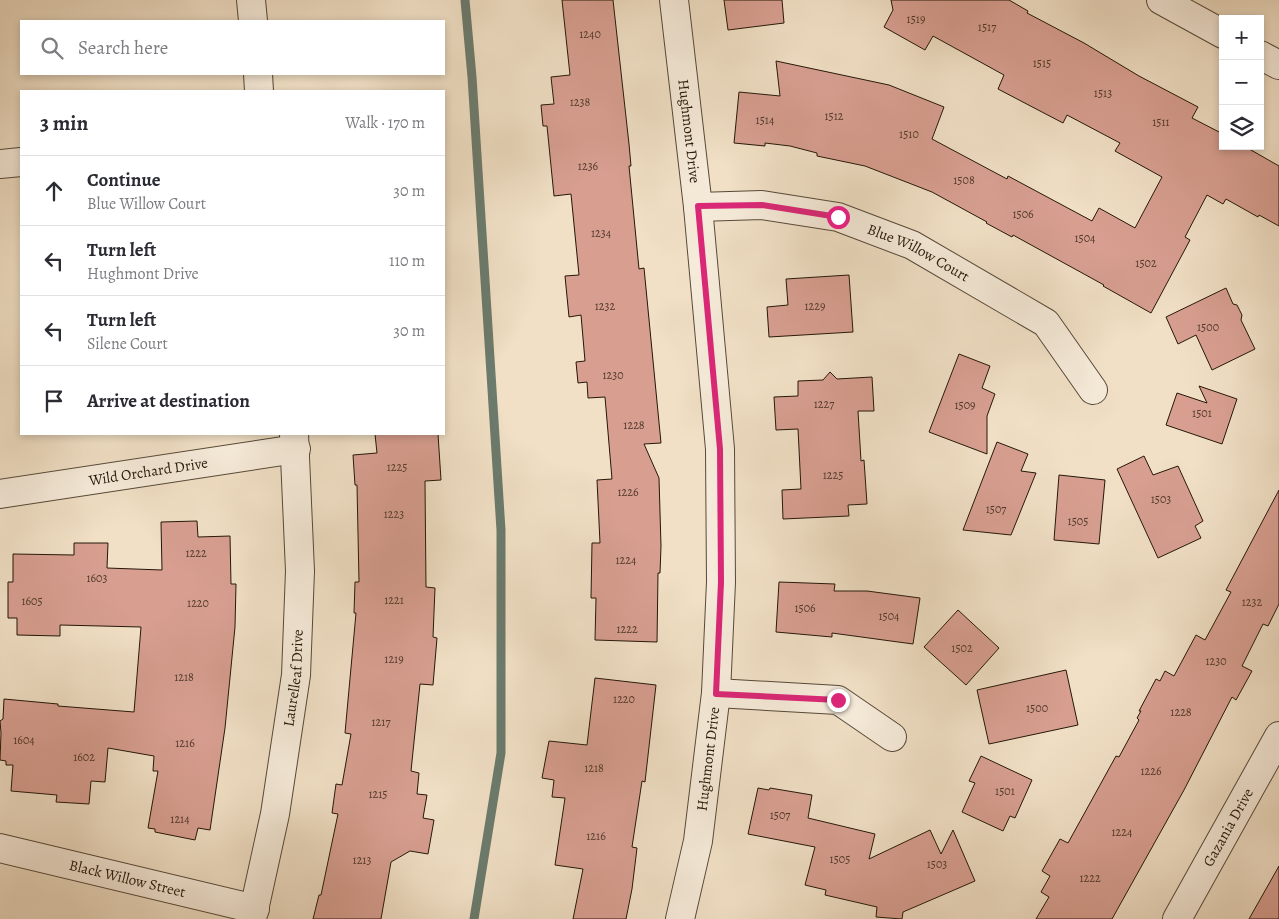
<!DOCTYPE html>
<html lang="en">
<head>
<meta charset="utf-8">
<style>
  :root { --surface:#fff; --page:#f7f7f7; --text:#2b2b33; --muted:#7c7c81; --line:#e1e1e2 }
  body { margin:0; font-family:Alegreya,serif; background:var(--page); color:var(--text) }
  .controls { position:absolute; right:15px; top:15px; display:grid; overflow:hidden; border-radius:0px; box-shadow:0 2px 8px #0003 }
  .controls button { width:45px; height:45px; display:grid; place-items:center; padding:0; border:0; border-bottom:1px solid var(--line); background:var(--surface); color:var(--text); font:25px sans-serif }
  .stop { position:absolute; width:15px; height:15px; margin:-11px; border:4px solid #db2777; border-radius:50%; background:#fff }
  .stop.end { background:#db2777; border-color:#fff; box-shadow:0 1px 5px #0008 }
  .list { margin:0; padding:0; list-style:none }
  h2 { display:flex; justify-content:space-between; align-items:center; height:65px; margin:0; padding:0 20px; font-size:21px }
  h2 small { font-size:16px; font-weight:400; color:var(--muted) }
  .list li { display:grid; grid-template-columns:32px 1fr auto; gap:15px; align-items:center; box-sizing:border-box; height:70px; padding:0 20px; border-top:1px solid var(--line) }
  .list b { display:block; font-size:19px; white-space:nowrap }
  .list p { margin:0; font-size:16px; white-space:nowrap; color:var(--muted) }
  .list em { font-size:16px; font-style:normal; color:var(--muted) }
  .icon { flex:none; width:28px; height:28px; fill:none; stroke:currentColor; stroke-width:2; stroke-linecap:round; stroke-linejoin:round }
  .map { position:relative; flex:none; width:1279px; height:919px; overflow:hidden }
  .search { position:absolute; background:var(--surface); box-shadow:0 2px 8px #0003; left:20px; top:20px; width:425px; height:55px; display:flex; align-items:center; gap:12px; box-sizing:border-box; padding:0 18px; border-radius:0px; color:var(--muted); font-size:19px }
  .panel { position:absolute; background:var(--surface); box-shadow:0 2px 8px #0003; left:20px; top:90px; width:425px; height:345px; border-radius:0px }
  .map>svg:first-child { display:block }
</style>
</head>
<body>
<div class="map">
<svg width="1279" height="919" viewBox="0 0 1279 919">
  <rect width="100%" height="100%" fill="#f1e0c6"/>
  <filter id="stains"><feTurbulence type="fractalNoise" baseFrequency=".004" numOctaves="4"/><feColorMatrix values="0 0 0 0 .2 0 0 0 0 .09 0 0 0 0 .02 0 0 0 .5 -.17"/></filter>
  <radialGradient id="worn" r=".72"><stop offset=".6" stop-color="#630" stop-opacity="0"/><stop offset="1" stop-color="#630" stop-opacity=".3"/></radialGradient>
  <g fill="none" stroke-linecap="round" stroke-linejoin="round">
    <path stroke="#6b7b6d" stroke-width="9" d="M465,0L472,77L501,530V753L474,919"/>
  </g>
  <path fill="#d89f91" stroke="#241709" d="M562,0H613L629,144L631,166H629L639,269L644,268L661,443L644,444L659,478L661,546L660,573H658L657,642L595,640L596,598H591L592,543H600L597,480L612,479L605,397L588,398L587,382L578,383L576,362L585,361L581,315L569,317L565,276L579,275L571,194L554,196L547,126H543L541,105L554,104L551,77L570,75Z
    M724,0H782L784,23L728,30Z
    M891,0H1009L1028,11L1027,13L1084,43L1139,76L1198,107L1192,118L1223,134V146H1244L1279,166V226L1259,215L1258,217L1226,199L1223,204L1207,195L1185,237L1190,240L1151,313L1103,286L1104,285L1013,235L1012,237L986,223L987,222L932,192L865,166L817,156V153L790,146L765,143V146L734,143L739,92L780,96L776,61L889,85L944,107L932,139L1007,179L1008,176L1092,221L1099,208L1135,228L1162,177L1115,151L1120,143L1067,115L1063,123L998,89L1004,75L933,36L925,50L884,27L893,10Z
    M849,275L853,332L769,337L767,307L788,305L786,279Z
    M1226,288L1233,304L1237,305L1242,315L1241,320L1255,349L1212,370L1196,335L1178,344L1166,317Z
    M959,354L990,366L982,388L995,394L987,416V454L929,432Z
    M830,372L837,379L872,377L874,411H858L861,461L864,460L867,504L848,505L849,516L783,519L782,490L801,489L798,429L776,430L774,397L798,396V381L823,380Z
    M1199,386L1237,399L1222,444L1166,425L1177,393L1207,403Z
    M375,434H438L441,480L425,481L426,587L435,588L433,637L437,638L433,685L420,684L411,771L419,773L417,794L427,795L423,818L434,820L428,854L410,851L391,862L381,919H313L319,895H321L338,814L332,813L336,784L342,785L351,734L345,733L356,613H354L355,582H359L357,485H355L353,455L377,453Z
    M997,442L1028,454L1021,471L1036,473L1011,535L963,530Z
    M1144,456L1153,475L1178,466L1203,521L1195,526L1201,538L1158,558L1117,469Z
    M1059,475L1105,480L1099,544L1054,540Z
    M1279,490V604L1268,626L1263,624L1242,666L1252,671L1236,700L1232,697L1184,790L1112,919H1036L1049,897L1041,892L1050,876L1042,871L1060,839L1068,843L1116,756L1119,757L1139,720L1137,718L1141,711H1139L1156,679L1160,681L1165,671L1174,676L1196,635L1205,640L1231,592L1226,590Z
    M197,521L198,537L230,536L231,584H236L235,627L225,728L210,830L198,828L195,840L155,832V829L148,828L158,771H153L154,756L108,748L105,782L91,781L89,804L56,802L57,795L11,791L13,765H6V761L0,760L1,733L0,721L3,719L4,699L58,704V706L134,712L141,627L60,625V636L17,635V618H8V582H13V554L74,555V543H108L107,568L162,570L161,522Z
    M779,582L835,584L834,591H867L920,598L913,644L832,633V637L776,632Z
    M958,610L999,648L966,685L924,647Z
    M1066,670L1078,725L989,744L977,690Z
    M595,678L656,685L645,782L642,781L632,847L637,848L632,889L626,919H573L583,869L555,865L565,798L552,797L554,780L542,778L549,741L587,745Z
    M981,756L1032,780L1015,818L1010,816L1003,831L962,812L975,783L969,781Z
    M758,788L769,790L770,788L812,795L808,818L875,834L869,859L930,830L941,854L953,830L975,881L903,912L902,919L876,917L877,907L825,895L826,890L805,885L815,847L748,834Z
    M1279,866V919H1249Z"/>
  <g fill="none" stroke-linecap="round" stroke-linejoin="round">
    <defs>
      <g id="minor">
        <path d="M251,0L253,21"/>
        <path id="s1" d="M674,0L698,207L720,449L721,582L716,693L698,841L680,919"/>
        <path d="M1161,0L1223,34"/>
        <path d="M1260,55L1279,65"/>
        <path d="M258,74L259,91"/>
        <path d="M0,164L21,162"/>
        <path id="s2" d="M698,207L762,205L838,217L912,245L1046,323L1093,390"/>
        <path id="s3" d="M0,494L296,449"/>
        <path d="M716,693L838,700L892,737"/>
        <path id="s4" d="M0,848L255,909"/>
        <path id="s5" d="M252,919L275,814L296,675L300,571L294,434"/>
        <path id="s6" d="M1177,919L1279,736"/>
      </g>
    </defs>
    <use href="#minor" stroke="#574938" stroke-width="30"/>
    <use href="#minor" stroke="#f6ebda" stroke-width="28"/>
  </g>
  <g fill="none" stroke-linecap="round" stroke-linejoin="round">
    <path stroke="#db2777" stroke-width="6" d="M838,217L762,205L698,206L720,449L721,582L716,694L838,700"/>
  </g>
  <g text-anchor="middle" stroke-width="4" stroke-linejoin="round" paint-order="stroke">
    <g font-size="12" fill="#51392b">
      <text x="916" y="23">1519</text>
      <text x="987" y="31">1517</text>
      <text x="590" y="38">1240</text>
      <text x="1042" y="67">1515</text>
      <text x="1103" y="97">1513</text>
      <text x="580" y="106">1238</text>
      <text x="834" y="120">1512</text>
      <text x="765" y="124">1514</text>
      <text x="1161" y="126">1511</text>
      <text x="909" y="138">1510</text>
      <text x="588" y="170">1236</text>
      <text x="964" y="184">1508</text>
      <text x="1023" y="218">1506</text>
      <text x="601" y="237">1234</text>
      <text x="1085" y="242">1504</text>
      <text x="1146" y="267">1502</text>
      <text x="605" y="310">1232</text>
      <text x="815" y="310">1229</text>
      <text x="1208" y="331">1500</text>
      <text x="613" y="379">1230</text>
      <text x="824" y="408">1227</text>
      <text x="965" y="409">1509</text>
      <text x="1202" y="417">1501</text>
      <text x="634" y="429">1228</text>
      <text x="397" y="471">1225</text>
      <text x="833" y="479">1225</text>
      <text x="628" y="496">1226</text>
      <text x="1161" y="503">1503</text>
      <text x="996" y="513">1507</text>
      <text x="394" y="518">1223</text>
      <text x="1078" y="525">1505</text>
      <text x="196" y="557">1222</text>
      <text x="626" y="564">1224</text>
      <text x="97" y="582">1603</text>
      <text x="394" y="604">1221</text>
      <text x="32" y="605">1605</text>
      <text x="1252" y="606">1232</text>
      <text x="198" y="607">1220</text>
      <text x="805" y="612">1506</text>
      <text x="889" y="620">1504</text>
      <text x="627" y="633">1222</text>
      <text x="962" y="652">1502</text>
      <text x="394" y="663">1219</text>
      <text x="1216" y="665">1230</text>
      <text x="184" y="681">1218</text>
      <text x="624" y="703">1220</text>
      <text x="1037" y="712">1500</text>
      <text x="1181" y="716">1228</text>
      <text x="381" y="726">1217</text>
      <text x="24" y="744">1604</text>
      <text x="185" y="747">1216</text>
      <text x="84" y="761">1602</text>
      <text x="594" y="772">1218</text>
      <text x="1151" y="775">1226</text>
      <text x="1005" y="795">1501</text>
      <text x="378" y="798">1215</text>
      <text x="780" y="819">1507</text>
      <text x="180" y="823">1214</text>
      <text x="1122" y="836">1224</text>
      <text x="596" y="840">1216</text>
      <text x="840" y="863">1505</text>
      <text x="362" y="864">1213</text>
      <text x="937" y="868">1503</text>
      <text x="1090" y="882">1222</text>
    </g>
    <g font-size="15" fill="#241709" stroke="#f6ebda">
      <text dy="5" stroke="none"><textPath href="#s1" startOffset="132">Hughmont Drive</textPath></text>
      <text dy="5" stroke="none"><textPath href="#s2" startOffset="229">Blue Willow Court</textPath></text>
      <text dy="5" stroke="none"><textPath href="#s3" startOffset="150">Wild Orchard Drive</textPath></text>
      <text dy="5" stroke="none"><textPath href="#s5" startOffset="245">Laurelleaf Drive</textPath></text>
      <text transform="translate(708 759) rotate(-83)" y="5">Hughmont Drive</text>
      <text dy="5" stroke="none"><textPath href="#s6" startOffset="105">Gazania Drive</textPath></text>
      <text dy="5" stroke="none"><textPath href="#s4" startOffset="131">Black Willow Street</textPath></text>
    </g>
  </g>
  <rect width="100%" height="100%" filter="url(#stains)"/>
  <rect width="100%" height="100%" fill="url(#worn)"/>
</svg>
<div class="controls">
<button>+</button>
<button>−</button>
<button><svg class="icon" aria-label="layers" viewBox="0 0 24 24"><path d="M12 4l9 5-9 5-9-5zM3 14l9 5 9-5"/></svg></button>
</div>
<div class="stop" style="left:838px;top:217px"></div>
<div class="stop end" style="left:838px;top:700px"></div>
<div class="search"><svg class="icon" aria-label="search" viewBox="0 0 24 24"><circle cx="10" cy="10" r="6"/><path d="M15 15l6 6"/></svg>Search here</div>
<section class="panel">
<h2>3 min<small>Walk · 170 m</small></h2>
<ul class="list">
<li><svg class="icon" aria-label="ahead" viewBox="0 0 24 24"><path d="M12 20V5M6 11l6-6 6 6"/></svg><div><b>Continue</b><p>Blue Willow Court</p></div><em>30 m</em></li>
<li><svg class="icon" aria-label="left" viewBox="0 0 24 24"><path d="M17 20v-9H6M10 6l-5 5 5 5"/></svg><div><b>Turn left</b><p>Hughmont Drive</p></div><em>110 m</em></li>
<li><svg class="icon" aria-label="left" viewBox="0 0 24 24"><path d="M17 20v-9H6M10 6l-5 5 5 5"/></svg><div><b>Turn left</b><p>Silene Court</p></div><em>30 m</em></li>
<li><svg class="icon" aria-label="arrive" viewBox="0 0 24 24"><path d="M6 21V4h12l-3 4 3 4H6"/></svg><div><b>Arrive at destination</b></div></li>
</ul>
</section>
</div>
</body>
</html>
